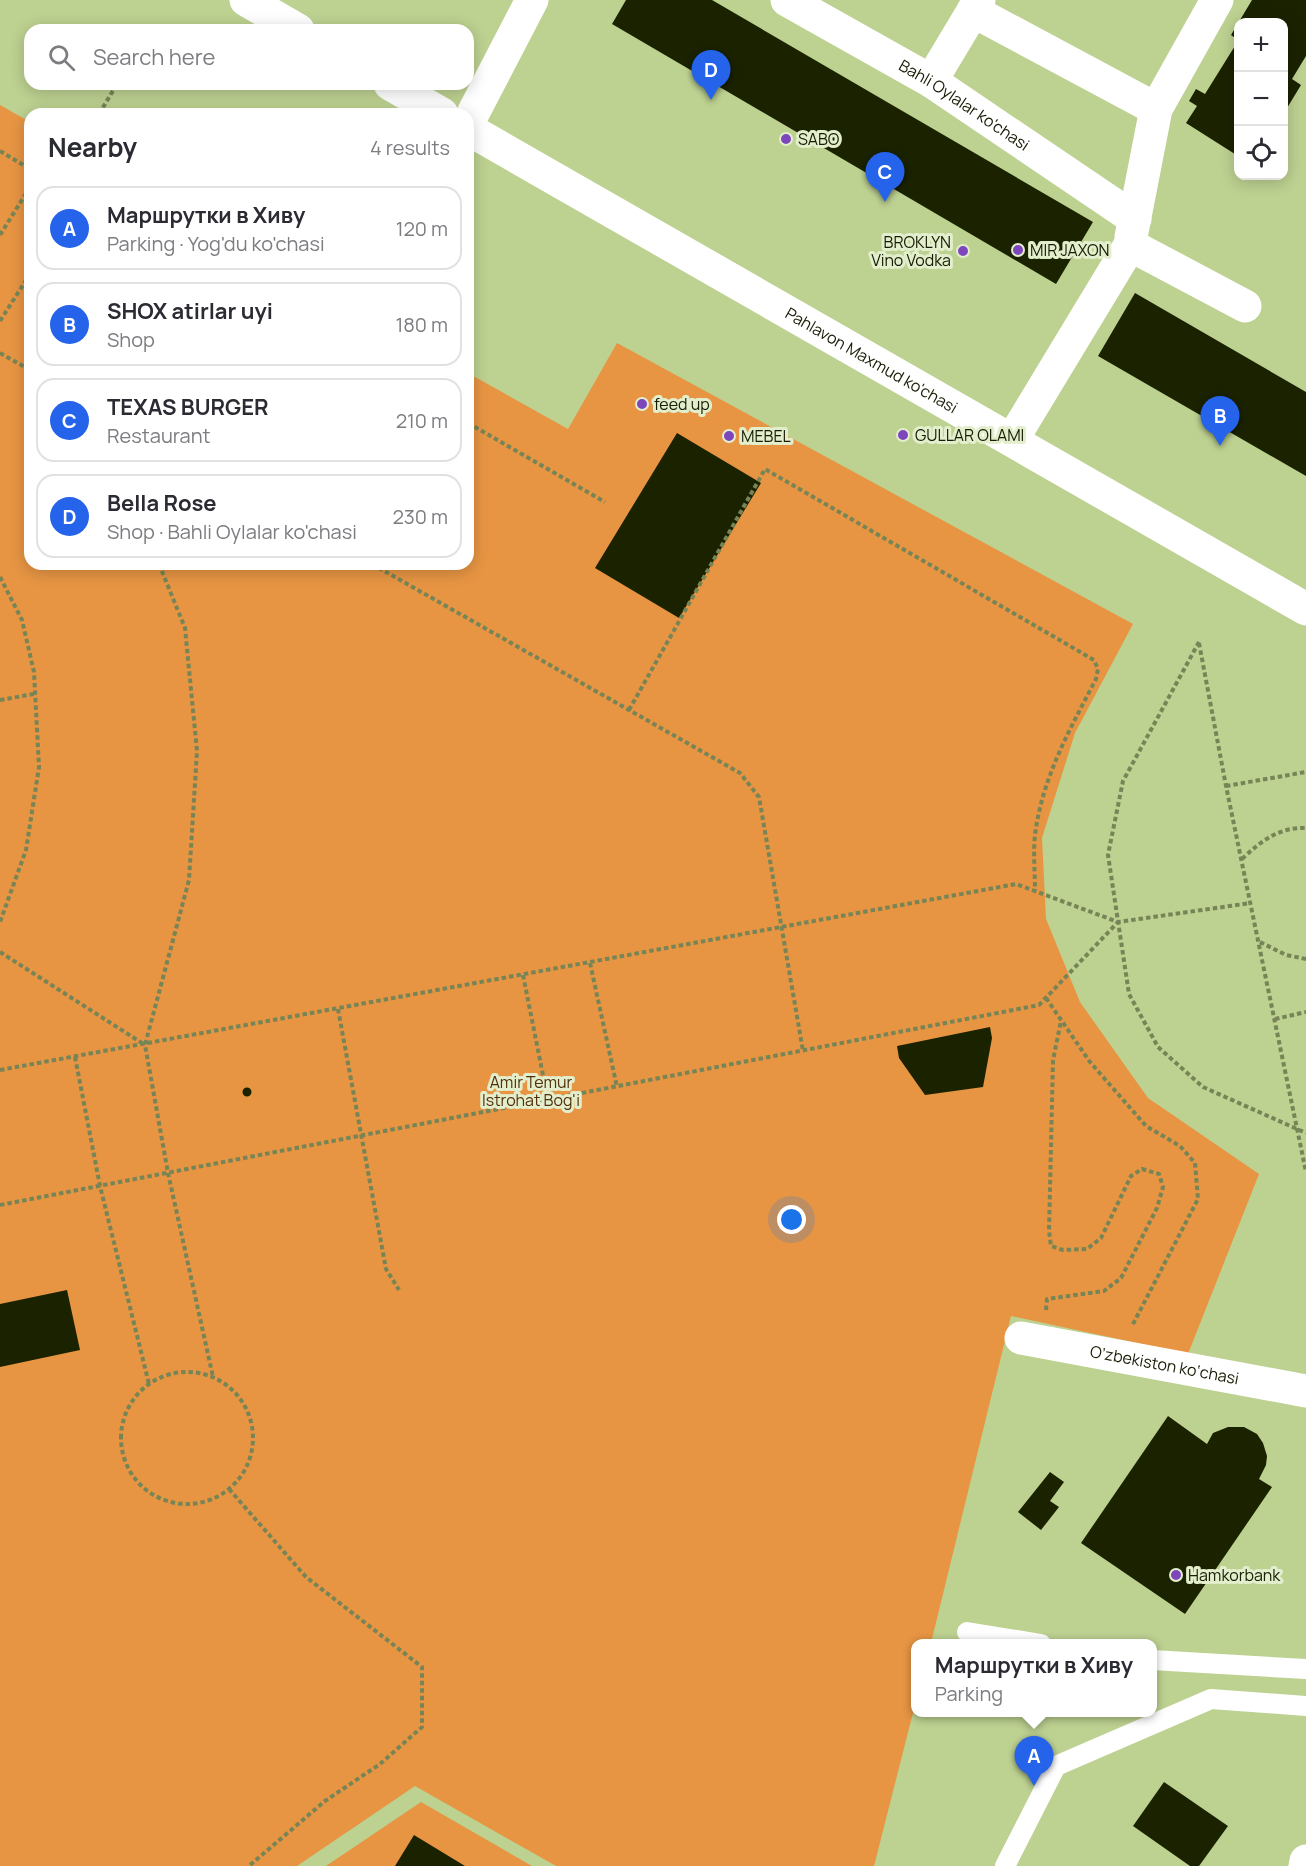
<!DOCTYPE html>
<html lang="en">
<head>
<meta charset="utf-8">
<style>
  :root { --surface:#fff; --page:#f7f7f7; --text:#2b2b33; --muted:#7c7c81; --line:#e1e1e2; --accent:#2563eb }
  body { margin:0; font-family:Manrope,sans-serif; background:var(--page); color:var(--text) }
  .controls { position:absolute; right:18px; top:18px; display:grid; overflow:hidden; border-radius:12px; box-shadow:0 3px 15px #0003 }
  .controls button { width:54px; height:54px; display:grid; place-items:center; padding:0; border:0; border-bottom:2px solid var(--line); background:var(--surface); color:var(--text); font:30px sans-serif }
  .you { position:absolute; left:792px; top:1220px; width:21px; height:21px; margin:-15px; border:4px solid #fff; border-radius:50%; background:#1a73e8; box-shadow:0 0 0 9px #1a73e833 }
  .badge { display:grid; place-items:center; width:39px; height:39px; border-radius:50%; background:var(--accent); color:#fff; font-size:20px; font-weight:700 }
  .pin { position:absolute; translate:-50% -50px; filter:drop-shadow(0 2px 3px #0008) }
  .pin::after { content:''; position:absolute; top:32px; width:21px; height:18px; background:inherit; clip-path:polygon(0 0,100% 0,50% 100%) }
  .popup { position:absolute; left:911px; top:1639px; width:246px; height:78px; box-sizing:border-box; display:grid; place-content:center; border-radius:12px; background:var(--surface); filter:drop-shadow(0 2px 4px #0005); font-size:20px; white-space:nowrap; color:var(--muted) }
  .popup b { font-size:22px; color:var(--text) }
  .popup::after { content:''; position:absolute; left:50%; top:100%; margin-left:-12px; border:12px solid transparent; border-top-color:var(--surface) }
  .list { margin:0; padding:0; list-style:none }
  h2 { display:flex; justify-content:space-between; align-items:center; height:78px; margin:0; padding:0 24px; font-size:26px }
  h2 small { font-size:20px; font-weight:400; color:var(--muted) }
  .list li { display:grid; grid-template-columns:39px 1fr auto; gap:18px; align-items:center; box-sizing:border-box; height:84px; margin:0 12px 12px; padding:0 12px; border:2px solid var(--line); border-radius:18px }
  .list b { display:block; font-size:22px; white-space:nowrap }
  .list p { margin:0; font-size:20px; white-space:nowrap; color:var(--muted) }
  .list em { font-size:20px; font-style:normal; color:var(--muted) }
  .icon { flex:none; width:33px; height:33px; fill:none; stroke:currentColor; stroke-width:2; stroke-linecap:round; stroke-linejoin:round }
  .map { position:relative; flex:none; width:1306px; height:1866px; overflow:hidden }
  .search { position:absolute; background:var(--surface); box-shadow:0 3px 15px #0003; left:24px; top:24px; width:450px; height:66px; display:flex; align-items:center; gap:15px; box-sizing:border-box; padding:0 21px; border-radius:18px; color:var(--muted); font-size:22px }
  .panel { position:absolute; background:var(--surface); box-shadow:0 3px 15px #0003; left:24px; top:108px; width:450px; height:462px; border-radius:18px }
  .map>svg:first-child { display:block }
</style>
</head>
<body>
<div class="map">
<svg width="1306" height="1866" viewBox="0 0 1306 1866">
  <rect width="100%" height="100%" fill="#bdd191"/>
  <path fill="#e79543" d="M0,105L30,122V564H468V373L568,429L617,343L1133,624L1075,733L1042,838L1046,919L1080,1002L1148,1098L1259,1174L1188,1354L1011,1316L931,1643L916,1644L915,1705L874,1866H556L415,1786L297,1866H0Z
    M421,1802L532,1866H326Z"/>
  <path fill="#1a2200" d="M626,0H712L1093,222L1056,284L612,24Z
    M1252,0H1306V56L1292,79L1301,85L1284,113V22H1238V40L1231,35Z
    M1238,41V156L1186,123L1197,106L1189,101L1196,89L1205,94Z
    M1135,293L1306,392V476L1098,356Z
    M677,433L761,483L679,618L595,568Z
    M990,1027L992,1038L983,1087L925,1095L899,1058L897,1046Z
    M242.5 1092a4.5 4.5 0 1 1 9 0a4.5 4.5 0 1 1-9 0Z
    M67,1290L80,1350L0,1367V1304Z
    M1168,1416L1207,1444L1213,1433L1228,1427H1244L1257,1434L1263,1443L1267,1456L1266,1465L1259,1479L1272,1487L1185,1614L1081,1543Z
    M1050,1472L1064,1482L1050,1501L1059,1507L1041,1530L1018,1512Z
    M1164,1782L1228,1826L1199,1866H1190L1133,1826Z
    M414,1835L465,1866H395Z"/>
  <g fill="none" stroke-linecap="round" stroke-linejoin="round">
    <path stroke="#778556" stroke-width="4" stroke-dasharray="4.5 3" stroke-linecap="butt" d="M99,114L117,84
      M0,151L30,169
      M0,235L30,187
      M0,321L30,274
      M0,353L30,370
      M468,423L605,502
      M159,564L185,628L197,751L189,880L145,1045L168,1173L213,1377
      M372,564L740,773L759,797L803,1051
      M0,577L22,620L34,672L39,767L26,850L0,922
      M1199,642L1123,781L1108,855L1129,994L1158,1047L1203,1087L1306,1133
      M1199,643L1226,786L1306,1172
      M0,700L34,694
      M629,710L765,469L1094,660L1098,669L1096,679C1070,729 1042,778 1035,835C1033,853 1035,873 1035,891
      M1226,786L1306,772
      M1242,859C1261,841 1279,827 1306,828
      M1260,942L1286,955L1306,959
      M0,952L145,1045
      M590,963L617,1087
      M523,975L548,1100
      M1046,998L1090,1062L1146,1126L1180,1146L1195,1163L1198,1199L1132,1326
      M338,1009L386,1269L399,1290
      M1275,1019L1306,1012
      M75,1057L100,1186L149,1384
      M0,1070L1016,884L1118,922L1251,903
      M0,1205L1039,1005L1118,922
      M1046,1310L1047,1299L1104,1291L1121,1278L1157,1208L1163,1187L1159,1174L1142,1169L1131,1176L1101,1238L1087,1249L1063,1250L1051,1246L1049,1231L1053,1060L1061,1021
      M121 1438a66 66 0 1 1 132 0a66 66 0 1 1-132 0Z
      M229,1489L306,1577L422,1667V1727L380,1764L325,1801L249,1866"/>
    <path stroke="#fff" stroke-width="20" d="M967,1632L1041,1644
      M1152,1660L1306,1669
      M1005,1866L1056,1766L1211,1699L1306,1706"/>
    <g stroke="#fff" stroke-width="33">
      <path id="s1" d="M787,0L931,81L1135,219"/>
      <path d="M979,0L973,11L1156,109"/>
      <path d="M931,81L973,11"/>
      <path d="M468,123L532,0"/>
      <path d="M1131,237L1156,109L1217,0"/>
      <path d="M1012,440L1130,245L1245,306"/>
      <path id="s2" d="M1021,1338L1306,1391"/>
    </g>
    <g stroke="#fff" stroke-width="33">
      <path d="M246,0L298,30"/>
      <path d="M390,84L442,114"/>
      <path id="s3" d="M468,129L1306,609"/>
      <path d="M1305,1866L1306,1861"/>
    </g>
  </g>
  <g fill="#7e46bd" stroke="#e3eecd" stroke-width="2">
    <circle cx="786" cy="139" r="6"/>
    <circle cx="1018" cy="250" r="6"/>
    <circle cx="963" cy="251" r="6"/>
    <circle cx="642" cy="404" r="6"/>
    <circle cx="903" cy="435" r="6"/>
    <circle cx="729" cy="436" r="6"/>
    <circle cx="1176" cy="1575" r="6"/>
  </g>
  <g text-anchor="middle" stroke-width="6" stroke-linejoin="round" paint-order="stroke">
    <g font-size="16" fill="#161d04" stroke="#e3eecd">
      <text dy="6" stroke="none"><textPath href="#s1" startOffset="206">Bahli Oylalar ko'chasi</textPath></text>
      <text dy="6" stroke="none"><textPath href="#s3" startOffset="465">Pahlavon Maxmud ko'chasi</textPath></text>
      <text dy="6" stroke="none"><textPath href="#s2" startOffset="146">O’zbekiston ko‘chasi</textPath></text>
    </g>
    <g font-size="16" fill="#161d04" stroke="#e3eecd" text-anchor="start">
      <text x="798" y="145">SABO</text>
      <text x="951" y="248" text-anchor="end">BROKLYN<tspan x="951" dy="18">Vino Vodka</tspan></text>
      <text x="1030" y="256">MIR JAXON</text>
      <text x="654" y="410">feed up</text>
      <text x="915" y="441">GULLAR OLAMI</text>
      <text x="741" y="442">MEBEL</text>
      <text x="1188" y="1581">Hamkorbank</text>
    </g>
    <g font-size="16" fill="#53300b" stroke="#e3eecd">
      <text x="531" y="1088">Amir Temur<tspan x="531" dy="18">Istrohat Bog'i</tspan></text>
    </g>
  </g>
</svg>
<div class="controls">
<button>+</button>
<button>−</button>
<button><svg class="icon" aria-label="locate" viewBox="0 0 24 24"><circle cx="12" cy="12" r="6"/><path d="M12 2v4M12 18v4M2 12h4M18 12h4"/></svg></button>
</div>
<div class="you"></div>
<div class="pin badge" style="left:1034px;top:1786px">A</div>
<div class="popup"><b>Маршрутки в Хиву</b>Parking</div>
<div class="pin badge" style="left:1220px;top:446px">B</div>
<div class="pin badge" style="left:885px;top:202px">C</div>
<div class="pin badge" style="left:711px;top:100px">D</div>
<div class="search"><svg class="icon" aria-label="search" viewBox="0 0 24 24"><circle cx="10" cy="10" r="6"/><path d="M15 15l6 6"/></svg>Search here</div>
<section class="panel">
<h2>Nearby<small>4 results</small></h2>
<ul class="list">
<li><span class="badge">A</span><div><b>Маршрутки в Хиву</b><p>Parking · Yog'du ko'chasi</p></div><em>120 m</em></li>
<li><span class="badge">B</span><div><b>SHOX atirlar uyi</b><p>Shop</p></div><em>180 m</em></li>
<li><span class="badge">C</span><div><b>TEXAS BURGER</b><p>Restaurant</p></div><em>210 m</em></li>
<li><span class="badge">D</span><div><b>Bella Rose</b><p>Shop · Bahli Oylalar ko'chasi</p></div><em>230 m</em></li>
</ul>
</section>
</div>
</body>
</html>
